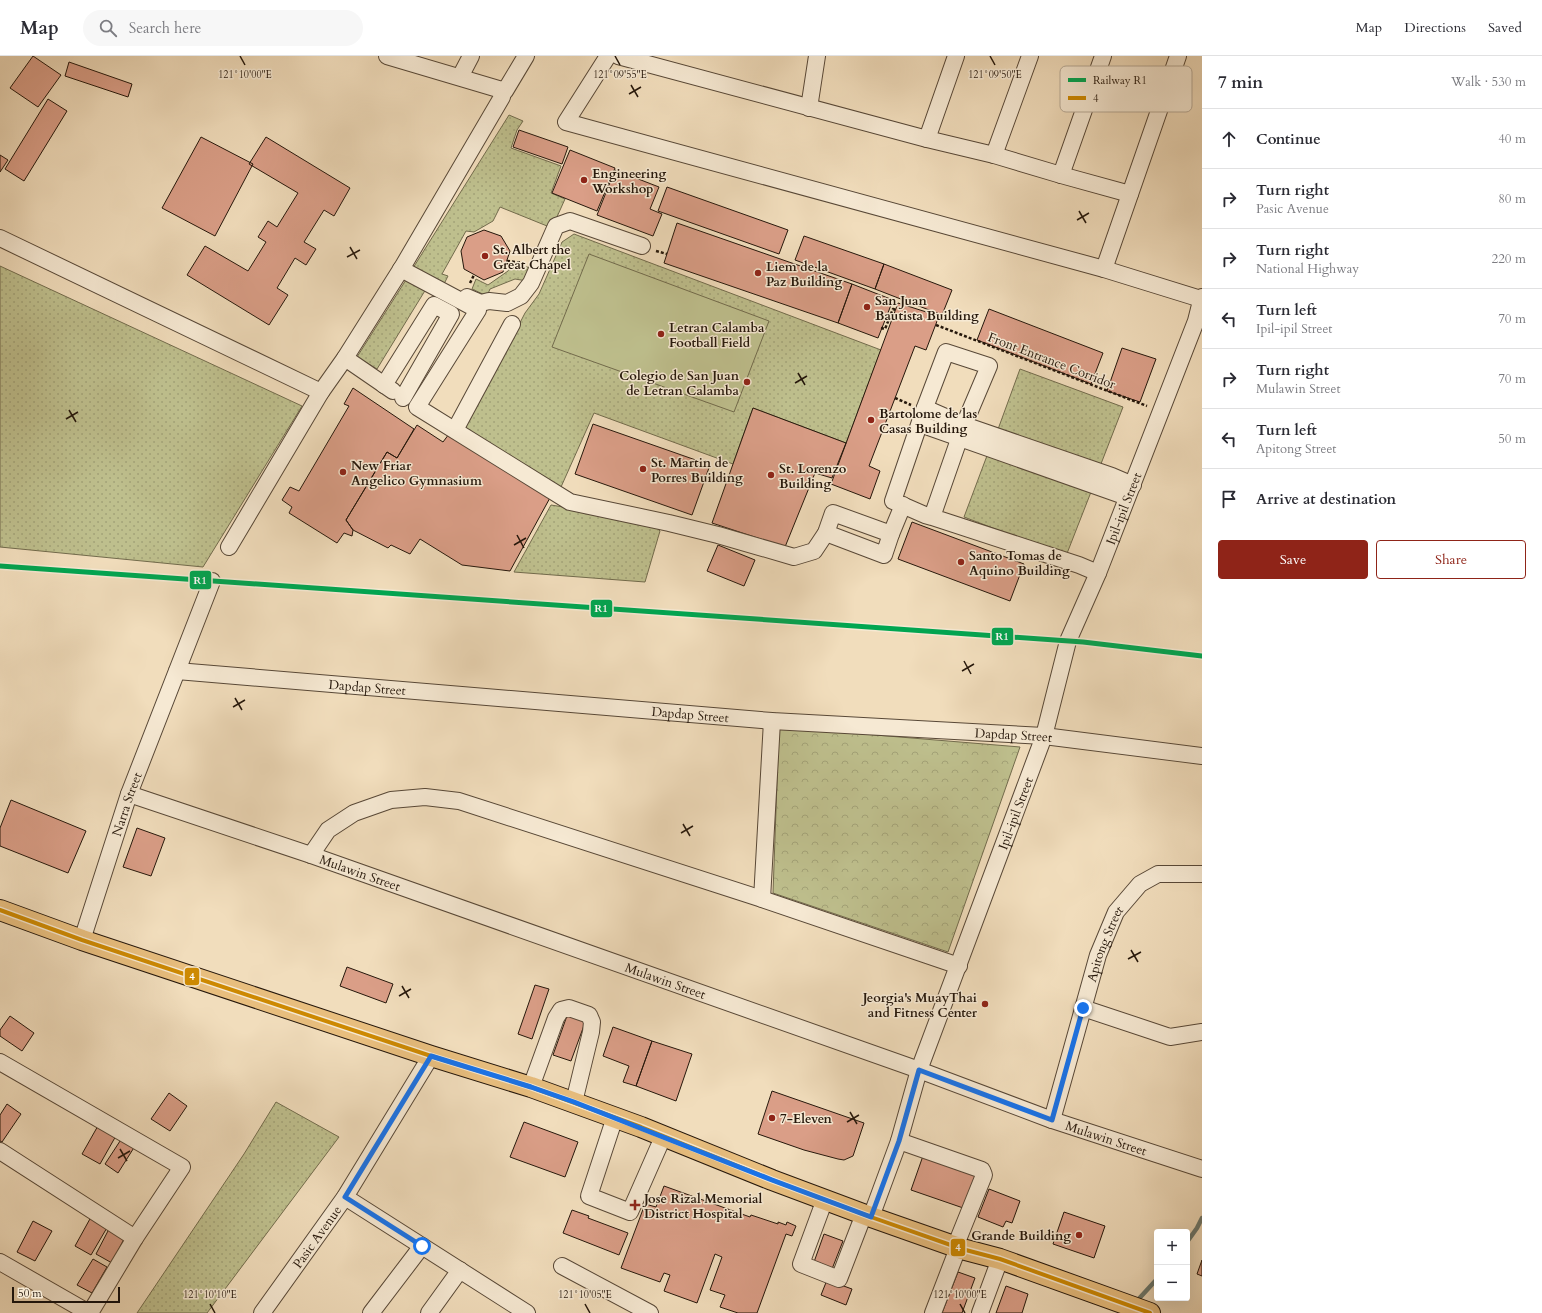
<!DOCTYPE html>
<html lang="en">
<head>
<meta charset="utf-8">
<style>
  :root { --surface:#fff; --page:#f7f7f7; --text:#2b2b33; --muted:#7c7c81; --line:#e1e1e2; --accent:#8f2418 }
  body { margin:0; font-family:Cardo,serif; background:var(--page); color:var(--text) }
  .controls { position:absolute; right:12px; bottom:12px; display:grid; overflow:hidden; border-radius:4px; box-shadow:0 4px 16px #0002 }
  .controls button { width:36px; height:36px; display:grid; place-items:center; padding:0; border:0; border-bottom:1px solid var(--line); background:var(--surface); color:var(--text); font:20px sans-serif }
  .scale { position:absolute; left:12px; bottom:10px; width:108px; box-sizing:border-box; padding-left:4px; border:2px solid #25170b; border-top:0; font-size:11px; line-height:14px; white-space:nowrap; color:#25170b; -webkit-text-stroke:3px #f6e9d3; paint-order:stroke }
  .stop { position:absolute; width:12px; height:12px; margin:-9px; border:3px solid #1a73e8; border-radius:50%; background:#fff }
  .stop.end { background:#1a73e8; border-color:#fff; box-shadow:0 1px 4px #0008 }
  .list { margin:0; padding:0; list-style:none }
  h2 { display:flex; justify-content:space-between; align-items:center; height:52px; margin:0; padding:0 16px; font-size:17px }
  h2 small { font-size:13px; font-weight:400; color:var(--muted) }
  .list li { display:grid; grid-template-columns:26px 1fr auto; gap:12px; align-items:center; box-sizing:border-box; height:60px; padding:0 16px; border-top:1px solid var(--line) }
  .list b { display:block; font-size:15px; white-space:nowrap }
  .list p { margin:0; font-size:13px; white-space:nowrap; color:var(--muted) }
  .list em { font-size:13px; font-style:normal; color:var(--muted) }
  .actions { display:flex; gap:8px; padding:12px 16px }
  .actions a { flex:1; padding:9px 0; border:1px solid var(--accent); border-radius:4px; text-align:center; font-size:14px; color:var(--accent) }
  .actions .main { background:var(--accent); color:#fff }
  .icon { flex:none; width:22px; height:22px; fill:none; stroke:currentColor; stroke-width:2; stroke-linecap:round; stroke-linejoin:round }
  .map { position:relative; flex:none; width:1202px; height:1257px; overflow:hidden }
  header { display:flex; align-items:center; gap:24px; box-sizing:border-box; height:56px; padding:0 20px; background:var(--surface); border-bottom:1px solid var(--line) }
  header strong { font-size:19px }
  nav { display:flex; gap:22px; margin-inline-start:auto; font-size:14px }
  .search { width:280px; height:36px; background:var(--page); display:flex; align-items:center; gap:10px; box-sizing:border-box; padding:0 14px; border-radius:22px; color:var(--muted); font-size:15px }
  main { display:flex }
  aside { flex:1; background:var(--surface) }
  .map>svg:first-child { display:block }
</style>
</head>
<body>
<header>
<strong>Map</strong>
<div class="search"><svg class="icon" aria-label="search" viewBox="0 0 24 24"><circle cx="10" cy="10" r="6"/><path d="M15 15l6 6"/></svg>Search here</div>
<nav><a>Map</a><a>Directions</a><a>Saved</a></nav>
</header>
<main>
<div class="map">
<svg width="1202" height="1257" viewBox="0 0 1202 1257">
  <defs>
    <pattern id="grass-dots" width="8" height="8" patternUnits="userSpaceOnUse"><rect width="8" height="8" fill="#bebf8d"/><path d="M2 2h.1M6 6h.1" fill="none" stroke="#a3a378" stroke-width="1.8" stroke-linecap="round"/></pattern>
    <pattern id="forest-crowns" width="20" height="18" patternUnits="userSpaceOnUse"><rect width="20" height="18" fill="#bebf8d"/><path d="M2 6a3 3 0 1 1 6 0M12 15a3 3 0 1 1 6 0" fill="none" stroke="#a3a378"/></pattern>
  </defs>
  <rect width="100%" height="100%" fill="#f1ddbc"/>
  <filter id="stains"><feTurbulence type="fractalNoise" baseFrequency=".005" numOctaves="4"/><feColorMatrix values="0 0 0 0 .2 0 0 0 0 .09 0 0 0 0 .02 0 0 0 .5 -.17"/></filter>
  <radialGradient id="worn" r=".72"><stop offset=".6" stop-color="#630" stop-opacity="0"/><stop offset="1" stop-color="#630" stop-opacity=".3"/></radialGradient>
  <path fill="url(#grass-dots)" stroke="#726b4c" d="M509,59L523,65L517,74L511,92L561,110L551,137L565,143L552,172L500,151L493,165L474,176L466,175L442,218L448,220L444,228L413,212Z
    M574,178L881,294L846,387L753,352L733,408L594,357L561,431L463,374L476,352L525,257L539,238L562,186Z
    M511,207L531,212L527,225L515,223L490,233L487,240L472,233L476,223L488,229L508,215Z
    M0,210L302,350L203,511L0,491Z
    M411,216L426,233L377,313L357,301Z
    M1020,313L1123,351L1099,413L997,376Z
    M988,397L1091,436L1066,500L964,461Z
    M551,449L650,465L660,475L645,526L514,516Z
    M276,1046L339,1081L207,1257H137L244,1098Z"/>
  <path fill="url(#forest-crowns)" stroke="#726b4c" d="M779,671L1020,691L948,896L773,837Z"/>
  <path fill="#bebf8d" stroke="#726b4c" d="M589,198L769,265L734,356L552,291Z"/>
  <g fill="none" stroke-linecap="round" stroke-linejoin="round">
    <path stroke="#6c796f" stroke-width="4.5" d="M1187,1186L1197,1172L1202,1162
      M1135,1247L1157,1223"/>
  </g>
  <path fill="#da9e87" stroke="#25170b" d="M33,0L61,19L38,51L10,32Z
    M69,6L132,28L128,41L65,20Z
    M48,43L67,55L24,125L5,113Z
    M519,74L568,91L562,108L513,91Z
    M201,81L253,108L215,180L162,152Z
    M266,81L350,132L334,160L324,154L304,186L316,193L306,209L295,202L277,232L288,239L269,269L187,219L205,190L248,215L266,186L258,181L268,165L277,171L298,137L249,108Z
    M570,94L615,112L597,155L552,137Z
    M0,99L8,104L0,116Z
    M615,114L659,131L650,153L662,158L653,180L597,159Z
    M667,131L788,174L779,198L658,155Z
    M677,167L852,228L838,267L664,207Z
    M484,174L501,180L510,195L503,216L484,224L464,213L461,195L467,181Z
    M804,180L884,208L875,233L795,204Z
    M884,208L952,234L942,259L875,233Z
    M852,228L893,244L878,282L838,267Z
    M898,247L939,260L926,294L915,290L869,410L880,415L870,443L831,428Z
    M989,253L1103,297L1091,328L977,284Z
    M1122,292L1156,303L1140,346L1107,335Z
    M353,332L414,373L397,402L387,396L346,464L353,474L352,480L344,477L337,487L289,457L292,451L282,444L290,431L299,435L349,350L344,348Z
    M753,352L846,387L832,422L815,417L785,491L712,467Z
    M593,368L710,409L692,459L575,418Z
    M417,369L443,386L449,378L551,440L510,515L462,509L420,483L410,498L391,489L388,492L353,474L346,464L387,396L397,402Z
    M912,466L1024,508L1010,545L898,503Z
    M718,489L755,504L744,530L707,515Z
    M11,744L86,775L68,817L0,790V772Z
    M137,772L165,782L151,820L123,811Z
    M347,911L393,928L386,947L340,930Z
    M535,929L549,933L532,983L518,978Z
    M568,957L586,964L571,1005L553,999Z
    M10,960L34,977L22,995L0,980V974Z
    M613,971L652,985L636,1030L623,1026L629,1010L603,1000Z
    M652,985L692,998L676,1045L636,1030Z
    M772,1035L864,1067L853,1100L844,1104L838,1103L804,1094L758,1078Z
    M169,1037L187,1050L170,1075L151,1063Z
    M7,1048L21,1058L2,1086L0,1085V1059Z
    M524,1066L578,1086L565,1121L510,1101Z
    M99,1068L117,1078L100,1108L82,1098Z
    M122,1082L135,1090L118,1117L105,1108Z
    M924,1097L982,1118L969,1154L911,1134Z
    M664,1130L750,1161L751,1159L778,1168V1166L786,1169L787,1166L796,1170L792,1180L786,1178L757,1257H738L720,1251L725,1239L710,1234L722,1201L715,1198L697,1247L664,1235L670,1219L664,1217L660,1226L621,1212L645,1148L656,1151Z
    M989,1133L1020,1145L1012,1167L1006,1165L1003,1171L978,1161Z
    M572,1154L589,1160L588,1162L628,1177L619,1199L563,1177Z
    M1064,1156L1105,1170L1094,1202L1053,1188Z
    M91,1161L108,1170L91,1199L75,1190Z
    M33,1165L52,1175L35,1205L17,1196Z
    M109,1173L125,1181L112,1207L96,1198Z
    M824,1178L843,1185L832,1213L814,1206Z
    M93,1203L107,1211L92,1237L77,1229Z
    M1202,1204V1220L1197,1218Z
    M958,1216L975,1222L962,1257H942Z
    M827,1224L852,1233L846,1249L821,1239Z
    M1006,1230L1028,1238L1022,1257H996Z"/>
  <g fill="none" stroke-linecap="round" stroke-linejoin="round">
    <defs>
      <g id="minor">
        <path d="M387,0L505,35L526,0"/>
        <path d="M608,0L566,66L1104,213L1201,243"/>
        <path d="M618,0L927,83L994,99L1061,119L1130,138"/>
        <path d="M460,21L471,0"/>
        <path d="M809,52L817,0"/>
        <path d="M927,83L956,0"/>
        <path d="M994,99L1030,0"/>
        <path d="M1061,119L1103,0"/>
        <path d="M0,182L321,336"/>
        <path d="M401,213L478,254L417,351L570,446L669,467L718,479L794,501L814,495L826,477L833,457L891,478L903,449"/>
        <path d="M1104,213L1178,0"/>
        <path d="M467,241L481,247L489,245L507,247L521,240L531,227L556,170L570,165L642,190"/>
        <path d="M345,302L393,335"/>
        <path d="M384,329L434,249L451,258L403,342"/>
        <path d="M925,352L964,369L1112,420L1133,429"/>
        <path d="M920,368L1127,441"/>
        <path d="M455,374L512,268"/>
        <path d="M932,461L964,369L989,310L946,296L924,354L893,445L925,459L932,461L1079,509L1098,517"/>
        <path d="M826,477L884,499L891,478"/>
        <path d="M229,491L321,336L345,302L403,210L502,41"/>
        <path id="s1" d="M177,615L772,665L1044,680L1202,700"/>
        <path id="s2" d="M129,738L311,799L919,1014L1052,1064L1202,1113"/>
        <path d="M311,799L328,774L354,757L391,744L425,741L459,745L762,843L959,910"/>
        <path d="M762,843L772,665"/>
        <path id="s3" d="M82,884L129,738L212,525"/>
        <path d="M1083,952L1170,981L1202,976"/>
        <path d="M0,1006L182,1111L135,1182L90,1257"/>
        <path d="M531,1031L556,962L561,954L569,952L589,959L592,966L591,976L574,1046"/>
        <path d="M615,1061L589,1140L630,1156L663,1081"/>
        <path id="s4" d="M1052,1064L1098,899L1116,856L1140,828L1158,818H1202"/>
        <path d="M899,1085L982,1114L984,1119L955,1191"/>
        <path d="M0,1095L135,1182"/>
        <path d="M345,1141L527,1257"/>
        <path d="M825,1143L801,1208L839,1223L864,1158"/>
        <path id="s5" d="M871,1161L899,1085L919,1014L1044,680L1068,585L1098,517L1196,265L1202,241"/>
        <path d="M0,1206L89,1257"/>
        <path d="M562,1210L650,1257"/>
        <path id="s6" d="M262,1257L345,1141L431,1000"/>
        <path d="M371,1257L422,1190"/>
        <path d="M429,1257L460,1214"/>
        <path d="M933,1257L958,1192"/>
        <path d="M980,1257L1000,1203"/>
      </g>
      <path id="major" d="M0,854L82,884L431,1000L531,1031L641,1071L772,1124L871,1161L962,1193L1000,1203L1150,1257"/>
    </defs>
    <use href="#minor" stroke="#584837" stroke-width="18"/>
    <use href="#major" stroke="#25170b" stroke-width="22"/>
    <path stroke="#25170b" stroke-width="2.5" stroke-dasharray="3 2" stroke-linecap="butt" d="M656,195L667,198
      M507,205L524,207
      M470,227L474,219
      M936,269L1147,350
      M881,272L885,273L893,253L896,254
      M895,342L911,349"/>
    <use href="#minor" stroke="#f6e9d3" stroke-width="16"/>
    <use href="#major" stroke="#e8be7e" stroke-width="20"/>
    <defs>
      <path id="bus-1" d="M0,854L82,884L431,1000L531,1031L641,1071L772,1124L871,1161L962,1193L1000,1203L1150,1257"/>
    </defs>
    <use href="#bus-1" stroke="#f6e9d3" stroke-width="7"/>
    <use href="#bus-1" stroke="#cd8902" stroke-width="4"/>
    <defs>
      <path id="rail-1" d="M0,510L1083,586L1202,600"/>
    </defs>
    <use href="#rail-1" stroke="#f6e9d3" stroke-width="8"/>
    <use href="#rail-1" stroke="#00a651" stroke-width="5"/>
  </g>
  <g fill="none" stroke-linecap="round" stroke-linejoin="round">
    <path stroke="#1a73e8" stroke-width="5" d="M422,1190L345,1141L431,1000L531,1031L574,1046L772,1124L871,1161L899,1085L919,1014L1052,1064L1083,952"/>
  </g>
  <path fill="none" stroke="#25170b" stroke-width="1.5" d="M240,0L245,9M615,0L620,9M990,0L995,9M631,29L638,41M629,38L641,31M1079,155L1086,167M1077,164L1089,157M350,191L357,203M347,201L360,194M798,317L805,329M795,327L807,320M69,354L76,366M66,363L78,356M517,479L524,492M514,489L526,482M964,605L971,618M962,615L974,608M235,642L242,654M233,651L245,644M683,768L690,780M681,777L693,770M1131,894L1138,906M1128,903L1141,896M402,930L409,942M399,940L411,933M850,1056L857,1068M847,1066L859,1059M120,1093L127,1105M118,1102L130,1095M210,1248L215,1257M585,1248L590,1257M960,1248L965,1257"/>
  <g fill="#8f2418" stroke="#f6e9d3" stroke-width="1.5">
    <circle cx="584" cy="124" r="4"/>
    <circle cx="485" cy="200" r="4"/>
    <circle cx="758" cy="217" r="4"/>
    <circle cx="867" cy="251" r="4"/>
    <circle cx="661" cy="278" r="4"/>
    <circle cx="747" cy="326" r="4"/>
    <circle cx="871" cy="364" r="4"/>
    <circle cx="643" cy="413" r="4"/>
    <circle cx="343" cy="416" r="4"/>
    <circle cx="771" cy="419" r="4"/>
    <circle cx="961" cy="506" r="4"/>
    <circle cx="985" cy="948" r="4"/>
    <circle cx="772" cy="1062" r="4"/>
    <path d="M633 1143h4v4h4v4h-4v4h-4v-4h-4v-4h4z"/>
    <circle cx="1079" cy="1179" r="4"/>
  </g>
  <g text-anchor="middle" stroke-width="3" stroke-linejoin="round" paint-order="stroke">
    <g font-size="13" font-weight="bold" fill="#25170b" stroke="#f6e9d3" text-anchor="start">
      <text x="592" y="122">Engineering<tspan x="592" dy="15">Workshop</tspan></text>
      <text x="493" y="198">St. Albert the<tspan x="493" dy="15">Great Chapel</tspan></text>
      <text x="766" y="215">Liem de la<tspan x="766" dy="15">Paz Building</tspan></text>
      <text x="875" y="249">San Juan<tspan x="875" dy="15">Bautista Building</tspan></text>
      <text x="669" y="276">Letran Calamba<tspan x="669" dy="15">Football Field</tspan></text>
      <text x="739" y="324" text-anchor="end">Colegio de San Juan<tspan x="739" dy="15">de Letran Calamba</tspan></text>
      <text x="879" y="362">Bartolome de las<tspan x="879" dy="15">Casas Building</tspan></text>
      <text x="651" y="411">St. Martin de<tspan x="651" dy="15">Porres Building</tspan></text>
      <text x="351" y="414">New Friar<tspan x="351" dy="15">Angelico Gymnasium</tspan></text>
      <text x="779" y="417">St. Lorenzo<tspan x="779" dy="15">Building</tspan></text>
      <text x="969" y="504">Santo Tomas de<tspan x="969" dy="15">Aquino Building</tspan></text>
      <text x="977" y="946" text-anchor="end">Jeorgia's MuayThai<tspan x="977" dy="15">and Fitness Center</tspan></text>
      <text x="780" y="1067">7-Eleven</text>
      <text x="644" y="1147">Jose Rizal Memorial<tspan x="644" dy="15">District Hospital</tspan></text>
      <text x="1071" y="1184" text-anchor="end">Grande Building</text>
    </g>
    <g font-size="13" fill="#25170b" stroke="#f6e9d3">
      <text transform="translate(1052 304) rotate(21)" y="5">Front Entrance Corridor</text>
      <text dy="5" stroke="none"><textPath href="#s5" startOffset="753">Ipil-ipil Street</textPath></text>
      <text dy="5" stroke="none"><textPath href="#s1" startOffset="191">Dapdap Street</textPath></text>
      <text dy="5" stroke="none"><textPath href="#s1" startOffset="515">Dapdap Street</textPath></text>
      <text dy="5" stroke="none"><textPath href="#s1" startOffset="839">Dapdap Street</textPath></text>
      <text dy="5" stroke="none"><textPath href="#s3" startOffset="143">Narra Street</textPath></text>
      <text dy="5" stroke="none"><textPath href="#s5" startOffset="429">Ipil-ipil Street</textPath></text>
      <text dy="5" stroke="none"><textPath href="#s2" startOffset="244">Mulawin Street</textPath></text>
      <text dy="5" stroke="none"><textPath href="#s4" startOffset="184">Apitong Street</textPath></text>
      <text dy="5" stroke="none"><textPath href="#s2" startOffset="568">Mulawin Street</textPath></text>
      <text dy="5" stroke="none"><textPath href="#s2" startOffset="1036">Mulawin Street</textPath></text>
      <text dy="5" stroke="none"><textPath href="#s6" startOffset="94">Pasic Avenue</textPath></text>
    </g>
  </g>
  <rect x="1060" y="10" width="132" height="46" rx="6" fill="#f6e9d3" stroke="#b7aa97" stroke-width="1"/>
  <rect x="1068" y="22" width="18" height="4" fill="#00a651"/>
  <rect x="1068" y="40" width="18" height="4" fill="#cd8902"/>
  <g font-size="11" fill="#25170b">
    <text x="1093" y="28">Railway R1</text>
    <text x="1093" y="46">4</text>
  </g>
  <g font-size="10" text-anchor="middle" fill="#25170b" stroke="#f6e9d3" stroke-width="3" stroke-linejoin="round" paint-order="stroke">
    <text x="245" y="22">121°10'00"E</text>
    <text x="620" y="22">121°09'55"E</text>
    <text x="995" y="22">121°09'50"E</text>
    <text x="210" y="1242">121°10'10"E</text>
    <text x="585" y="1242">121°10'05"E</text>
    <text x="960" y="1242">121°10'00"E</text>
  </g>
  <g stroke="#f6e9d3" stroke-width="1.5">
    <rect x="189" y="514" width="23" height="20" rx="4" fill="#00a651"/>
    <rect x="590" y="543" width="23" height="19" rx="4" fill="#00a651"/>
    <rect x="991" y="571" width="23" height="19" rx="4" fill="#00a651"/>
    <rect x="184" y="911" width="16" height="19" rx="4" fill="#cd8902"/>
    <rect x="950" y="1182" width="16" height="19" rx="4" fill="#cd8902"/>
  </g>
  <g font-size="11" text-anchor="middle" font-weight="bold" fill="#fff">
    <text x="200" y="528">R1</text>
    <text x="601" y="556">R1</text>
    <text x="1002" y="584">R1</text>
    <text x="192" y="924">4</text>
    <text x="958" y="1195">4</text>
  </g>
  <rect width="100%" height="100%" filter="url(#stains)"/>
  <rect width="100%" height="100%" fill="url(#worn)"/>
</svg>
<div class="controls">
<button>+</button>
<button>−</button>
</div>
<div class="scale">50 m</div>
<div class="stop" style="left:422px;top:1190px"></div>
<div class="stop end" style="left:1083px;top:952px"></div>
</div>
<aside>
<h2>7 min<small>Walk · 530 m</small></h2>
<ul class="list">
<li><svg class="icon" aria-label="ahead" viewBox="0 0 24 24"><path d="M12 20V5M6 11l6-6 6 6"/></svg><div><b>Continue</b></div><em>40 m</em></li>
<li><svg class="icon" aria-label="right" viewBox="0 0 24 24"><path d="M7 20v-9h11M14 6l5 5-5 5"/></svg><div><b>Turn right</b><p>Pasic Avenue</p></div><em>80 m</em></li>
<li><svg class="icon" aria-label="right" viewBox="0 0 24 24"><path d="M7 20v-9h11M14 6l5 5-5 5"/></svg><div><b>Turn right</b><p>National Highway</p></div><em>220 m</em></li>
<li><svg class="icon" aria-label="left" viewBox="0 0 24 24"><path d="M17 20v-9H6M10 6l-5 5 5 5"/></svg><div><b>Turn left</b><p>Ipil-ipil Street</p></div><em>70 m</em></li>
<li><svg class="icon" aria-label="right" viewBox="0 0 24 24"><path d="M7 20v-9h11M14 6l5 5-5 5"/></svg><div><b>Turn right</b><p>Mulawin Street</p></div><em>70 m</em></li>
<li><svg class="icon" aria-label="left" viewBox="0 0 24 24"><path d="M17 20v-9H6M10 6l-5 5 5 5"/></svg><div><b>Turn left</b><p>Apitong Street</p></div><em>50 m</em></li>
<li><svg class="icon" aria-label="arrive" viewBox="0 0 24 24"><path d="M6 21V4h12l-3 4 3 4H6"/></svg><div><b>Arrive at destination</b></div></li>
</ul>
<div class="actions"><a class="main">Save</a><a>Share</a></div>
</aside>
</main>
</body>
</html>
